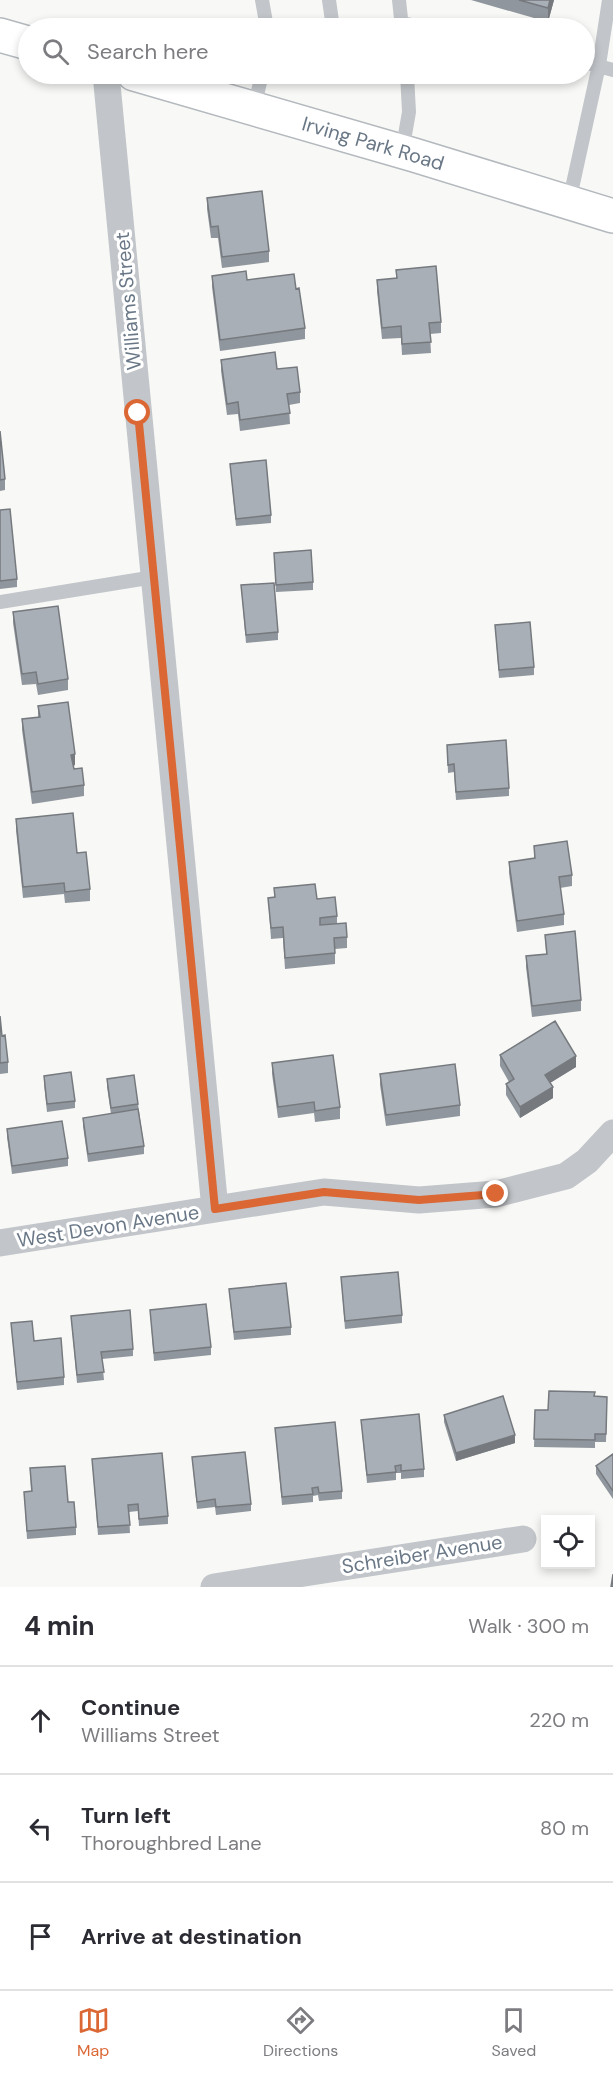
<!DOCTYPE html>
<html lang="en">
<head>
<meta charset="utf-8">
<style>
  :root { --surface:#fff; --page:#f7f7f7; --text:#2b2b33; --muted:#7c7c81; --line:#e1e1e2; --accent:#db6734 }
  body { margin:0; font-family:"DM Sans",sans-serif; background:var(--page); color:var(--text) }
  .controls { position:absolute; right:18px; bottom:18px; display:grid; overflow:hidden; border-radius:0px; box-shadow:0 3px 9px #0003 }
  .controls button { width:54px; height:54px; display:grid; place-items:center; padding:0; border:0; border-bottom:2px solid var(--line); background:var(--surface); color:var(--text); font:30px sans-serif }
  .stop { position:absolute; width:18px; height:18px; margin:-14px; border:4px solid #db6734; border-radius:50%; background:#fff }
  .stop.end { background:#db6734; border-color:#fff; box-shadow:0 2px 6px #0008 }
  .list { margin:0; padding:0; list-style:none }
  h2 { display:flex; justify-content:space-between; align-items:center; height:78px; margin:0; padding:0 24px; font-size:26px }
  h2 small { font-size:20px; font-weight:400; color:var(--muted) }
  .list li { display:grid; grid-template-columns:39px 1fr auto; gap:18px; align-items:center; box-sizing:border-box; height:108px; padding:0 24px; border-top:2px solid var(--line) }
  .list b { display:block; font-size:22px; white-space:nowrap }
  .list p { margin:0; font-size:20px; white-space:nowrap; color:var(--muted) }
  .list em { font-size:20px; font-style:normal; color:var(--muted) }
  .icon { flex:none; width:33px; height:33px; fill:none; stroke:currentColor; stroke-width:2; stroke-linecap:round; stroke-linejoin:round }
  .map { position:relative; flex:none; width:613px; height:1587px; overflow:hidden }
  .search { position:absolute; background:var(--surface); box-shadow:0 3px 9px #0003; left:18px; right:18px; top:18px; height:66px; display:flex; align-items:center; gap:15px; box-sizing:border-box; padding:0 21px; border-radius:33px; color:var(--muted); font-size:22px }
  .sheet { height:402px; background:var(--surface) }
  nav { display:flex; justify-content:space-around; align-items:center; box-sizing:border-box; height:84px; border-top:2px solid var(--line); background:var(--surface); font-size:16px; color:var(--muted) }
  nav a { display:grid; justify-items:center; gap:3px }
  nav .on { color:var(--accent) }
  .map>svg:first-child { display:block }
</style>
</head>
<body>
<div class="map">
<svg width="613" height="1587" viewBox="0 0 613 1587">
  <rect width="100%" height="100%" fill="#f8f9f6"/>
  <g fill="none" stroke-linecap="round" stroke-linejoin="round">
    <defs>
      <g id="secondary">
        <path d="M0,35L28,43"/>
        <path id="s1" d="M134,74L414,155L613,216"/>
      </g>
    </defs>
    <use href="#secondary" stroke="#b4b9be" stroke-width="36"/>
    <path stroke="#c2c5c9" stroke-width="14" d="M262,0L267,28
      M329,0L333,28
      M399,0L402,28
      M402,23L427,28
      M584,62L613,70
      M254,108L262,74
      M402,152L409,112L407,74
      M569,202L599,65L609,0
      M0,602L154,577"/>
    <path stroke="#c2c5c9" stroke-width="27" d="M106,74L215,1209
      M0,1243L324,1192L419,1200L496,1194L566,1176L587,1161L613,1133
      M214,1587L523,1539"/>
    <use href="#secondary" stroke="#fff" stroke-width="33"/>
  </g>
  <path fill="#90969d" d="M471,0H554L548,22Z
    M207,198L269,251V262L222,268L218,238H211L207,209Z
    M396,270L441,322V333L430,334L431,353L402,355L401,338L382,339L377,291V280L396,278Z
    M212,276L247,280L296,289L305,328V339L220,351L212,287Z
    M221,360L300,392V403L289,405L290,424L240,431L238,414L227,415L221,371Z
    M0,431L5,479V490L0,491Z
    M230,464L271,515V523L236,526Z
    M0,510L17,579V587L0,589Z
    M274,553L313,582V590L276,592Z
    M241,585L278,632V640L246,643Z
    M13,612L68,679V690L38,695L36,684L22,685L13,623Z
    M495,625L534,667V675L499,678Z
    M38,706L75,765L73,766L74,769L84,785V796L32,804L22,730V719L38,717Z
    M447,745L509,788V796L456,800L454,772L448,773Z
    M16,819L77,853L90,889V901L65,903L64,894L23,898L16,830Z
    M534,846L572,875V886L560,888L564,914V925L517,932L509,873V862L534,858Z
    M274,888L317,899L337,916V924L347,937V948L335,949V964L285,969L283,938L271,939L268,898L274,897Z
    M545,935L581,1000V1011L532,1017L526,967V956L546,954Z
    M0,1016L2,1036L8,1062V1073L0,1074Z
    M500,1055L576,1067L550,1083L553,1098L520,1118L506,1095V1084L509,1082L500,1066Z
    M272,1063L340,1107V1119L315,1122L314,1113L278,1118L272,1074Z
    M380,1074L460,1105V1116L386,1126L380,1085Z
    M44,1076L75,1101V1108L47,1112L44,1084Z
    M107,1079L138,1104L144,1146V1154L88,1162L83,1126V1118L111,1114L107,1087Z
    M7,1129L68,1158V1166L12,1174L7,1137Z
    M341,1277L402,1315V1323L345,1329Z
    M229,1289L291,1327V1335L234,1340Z
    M150,1310L211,1347V1355L154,1361Z
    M71,1316L133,1349V1356L102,1359L104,1380L77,1383Z
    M11,1323L34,1341L64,1377V1385L17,1390Z
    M594,1396L607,1397L606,1442H595V1448L534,1447L535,1410H548Z
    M444,1415L515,1443L456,1461L444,1422Z
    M361,1420L424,1469V1477L401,1479V1473H396V1480L367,1483Z
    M275,1428L342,1491V1499L319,1501L318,1495L313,1496V1502L282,1505Z
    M613,1454V1499L596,1474V1466Z
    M192,1457L251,1504V1511L216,1515L215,1507L197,1509Z
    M92,1459L168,1516V1524L139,1526L138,1511L129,1512L130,1533L98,1535Z
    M30,1468L68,1502L76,1527V1535L27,1539L24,1492L31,1491Z"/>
  <path fill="#767a7f" d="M550,0H554L548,22V8Z
    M75,754V765L71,766V755Z
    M576,1056V1067L545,1086V1075Z
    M553,1087V1098L520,1118V1107Z
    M515,1435V1443L456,1461V1453Z"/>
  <path fill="#a8afb6" stroke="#767a7f" stroke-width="1.5" d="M519,0H550L548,8Z
    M262,191L269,251L222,257L218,226L211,227L207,198Z
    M436,266L441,322L429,323L431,342L402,344L401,326L382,328L377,280L397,278L396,270Z
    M246,271L247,280L294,274L296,289L299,288L305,328L220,340L212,276Z
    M275,352L277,369L297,367L300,392L287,394L290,413L240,420L238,402L227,404L221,360Z
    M0,431L5,479L0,480Z
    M266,460L271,515L236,519L230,464Z
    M10,509L17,579L0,581V510Z
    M311,550L313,582L276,585L274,553Z
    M274,583L278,632L246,635L241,585Z
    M58,606L68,679L38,684L36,672L22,674L13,612Z
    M530,622L534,667L499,670L495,625Z
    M68,702L75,754L71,755L74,769L82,768L84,785L32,792L22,719L40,717L38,706Z
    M506,740L509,788L456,792L454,764L448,765L447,745Z
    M73,813L77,853L86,852L90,889L65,892L64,883L23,887L16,819Z
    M567,841L572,875L559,877L564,914L517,921L509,862L535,858L534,846Z
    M315,884L317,899L335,897L337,916L320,918V925L346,923L347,937L334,938L335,953L285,958L283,927L271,928L268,898L275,897L274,888Z
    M575,931L581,1000L532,1006L526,956L547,954L545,935Z
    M0,1016L2,1036L5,1035L8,1062L0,1063Z
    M555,1021L576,1056L545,1075L553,1087L520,1107L506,1084L514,1079L500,1055Z
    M333,1055L340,1107L315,1111L314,1102L278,1107L272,1063Z
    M455,1064L460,1105L386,1115L380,1074Z
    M71,1072L75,1101L47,1104L44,1076Z
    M134,1075L138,1104L111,1108L107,1079Z
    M138,1109L144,1146L88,1154L83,1118Z
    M62,1121L68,1158L12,1166L7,1129Z
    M398,1272L402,1315L345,1321L341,1277Z
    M286,1283L291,1327L234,1332L229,1289Z
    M206,1304L211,1347L154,1353L150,1310Z
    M130,1310L133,1349L101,1352L104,1372L77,1375L71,1316Z
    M32,1321L34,1341L61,1338L64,1377L17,1382L11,1323Z
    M549,1391L595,1392L594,1396L607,1397L606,1434H595V1440L534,1439L535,1410H548Z
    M503,1396L515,1435L456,1453L444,1415Z
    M419,1414L424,1469L401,1471V1465L395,1466L396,1472L367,1475L361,1420Z
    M335,1422L342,1491L319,1493L318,1487L312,1488L313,1494L282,1497L275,1428Z
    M245,1452L251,1504L216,1507L215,1499L197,1502L192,1457Z
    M162,1453L168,1516L139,1519L138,1504L128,1505L130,1525L98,1527L92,1459Z
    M613,1454V1491L596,1466Z
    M65,1466L68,1502H74L76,1527L27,1531L24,1492L32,1491L30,1468Z
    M613,1574V1587H611Z"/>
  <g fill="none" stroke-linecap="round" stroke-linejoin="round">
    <path stroke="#db6734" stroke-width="8" d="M138,413L215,1209L324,1192L419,1200L496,1194"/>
  </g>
  <g text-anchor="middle" stroke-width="6" stroke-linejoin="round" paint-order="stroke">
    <g font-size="20" fill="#697786" stroke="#fff">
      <text dy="7" stroke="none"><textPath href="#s1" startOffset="249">Irving Park Road</textPath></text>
      <text transform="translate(128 301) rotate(-95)" y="7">Williams Street</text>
      <text transform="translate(108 1226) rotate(-9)" y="7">West Devon Avenue</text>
      <text transform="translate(422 1554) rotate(-9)" y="7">Schreiber Avenue</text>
    </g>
  </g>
</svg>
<div class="controls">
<button><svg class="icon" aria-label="locate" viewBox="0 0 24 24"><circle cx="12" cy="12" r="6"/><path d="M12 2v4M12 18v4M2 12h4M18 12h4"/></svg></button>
</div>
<div class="stop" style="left:138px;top:413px"></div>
<div class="stop end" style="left:496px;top:1194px"></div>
<div class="search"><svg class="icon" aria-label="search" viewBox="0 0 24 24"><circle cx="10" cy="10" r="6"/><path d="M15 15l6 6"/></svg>Search here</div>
</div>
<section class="sheet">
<h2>4 min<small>Walk · 300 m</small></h2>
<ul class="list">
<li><svg class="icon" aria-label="ahead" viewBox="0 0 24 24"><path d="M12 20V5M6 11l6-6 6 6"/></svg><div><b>Continue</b><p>Williams Street</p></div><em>220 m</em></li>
<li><svg class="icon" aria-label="left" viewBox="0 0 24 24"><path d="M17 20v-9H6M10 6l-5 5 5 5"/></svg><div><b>Turn left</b><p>Thoroughbred Lane</p></div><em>80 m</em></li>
<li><svg class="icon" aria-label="arrive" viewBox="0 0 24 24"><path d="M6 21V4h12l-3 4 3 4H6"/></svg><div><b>Arrive at destination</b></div></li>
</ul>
</section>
<nav>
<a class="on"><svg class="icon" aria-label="map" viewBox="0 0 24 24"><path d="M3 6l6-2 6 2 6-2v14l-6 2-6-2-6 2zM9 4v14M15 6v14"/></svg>Map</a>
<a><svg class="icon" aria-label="directions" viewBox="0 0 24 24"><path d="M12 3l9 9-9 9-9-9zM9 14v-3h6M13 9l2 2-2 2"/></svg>Directions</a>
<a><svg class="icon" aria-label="saved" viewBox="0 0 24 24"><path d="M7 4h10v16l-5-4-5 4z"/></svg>Saved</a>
</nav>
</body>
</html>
